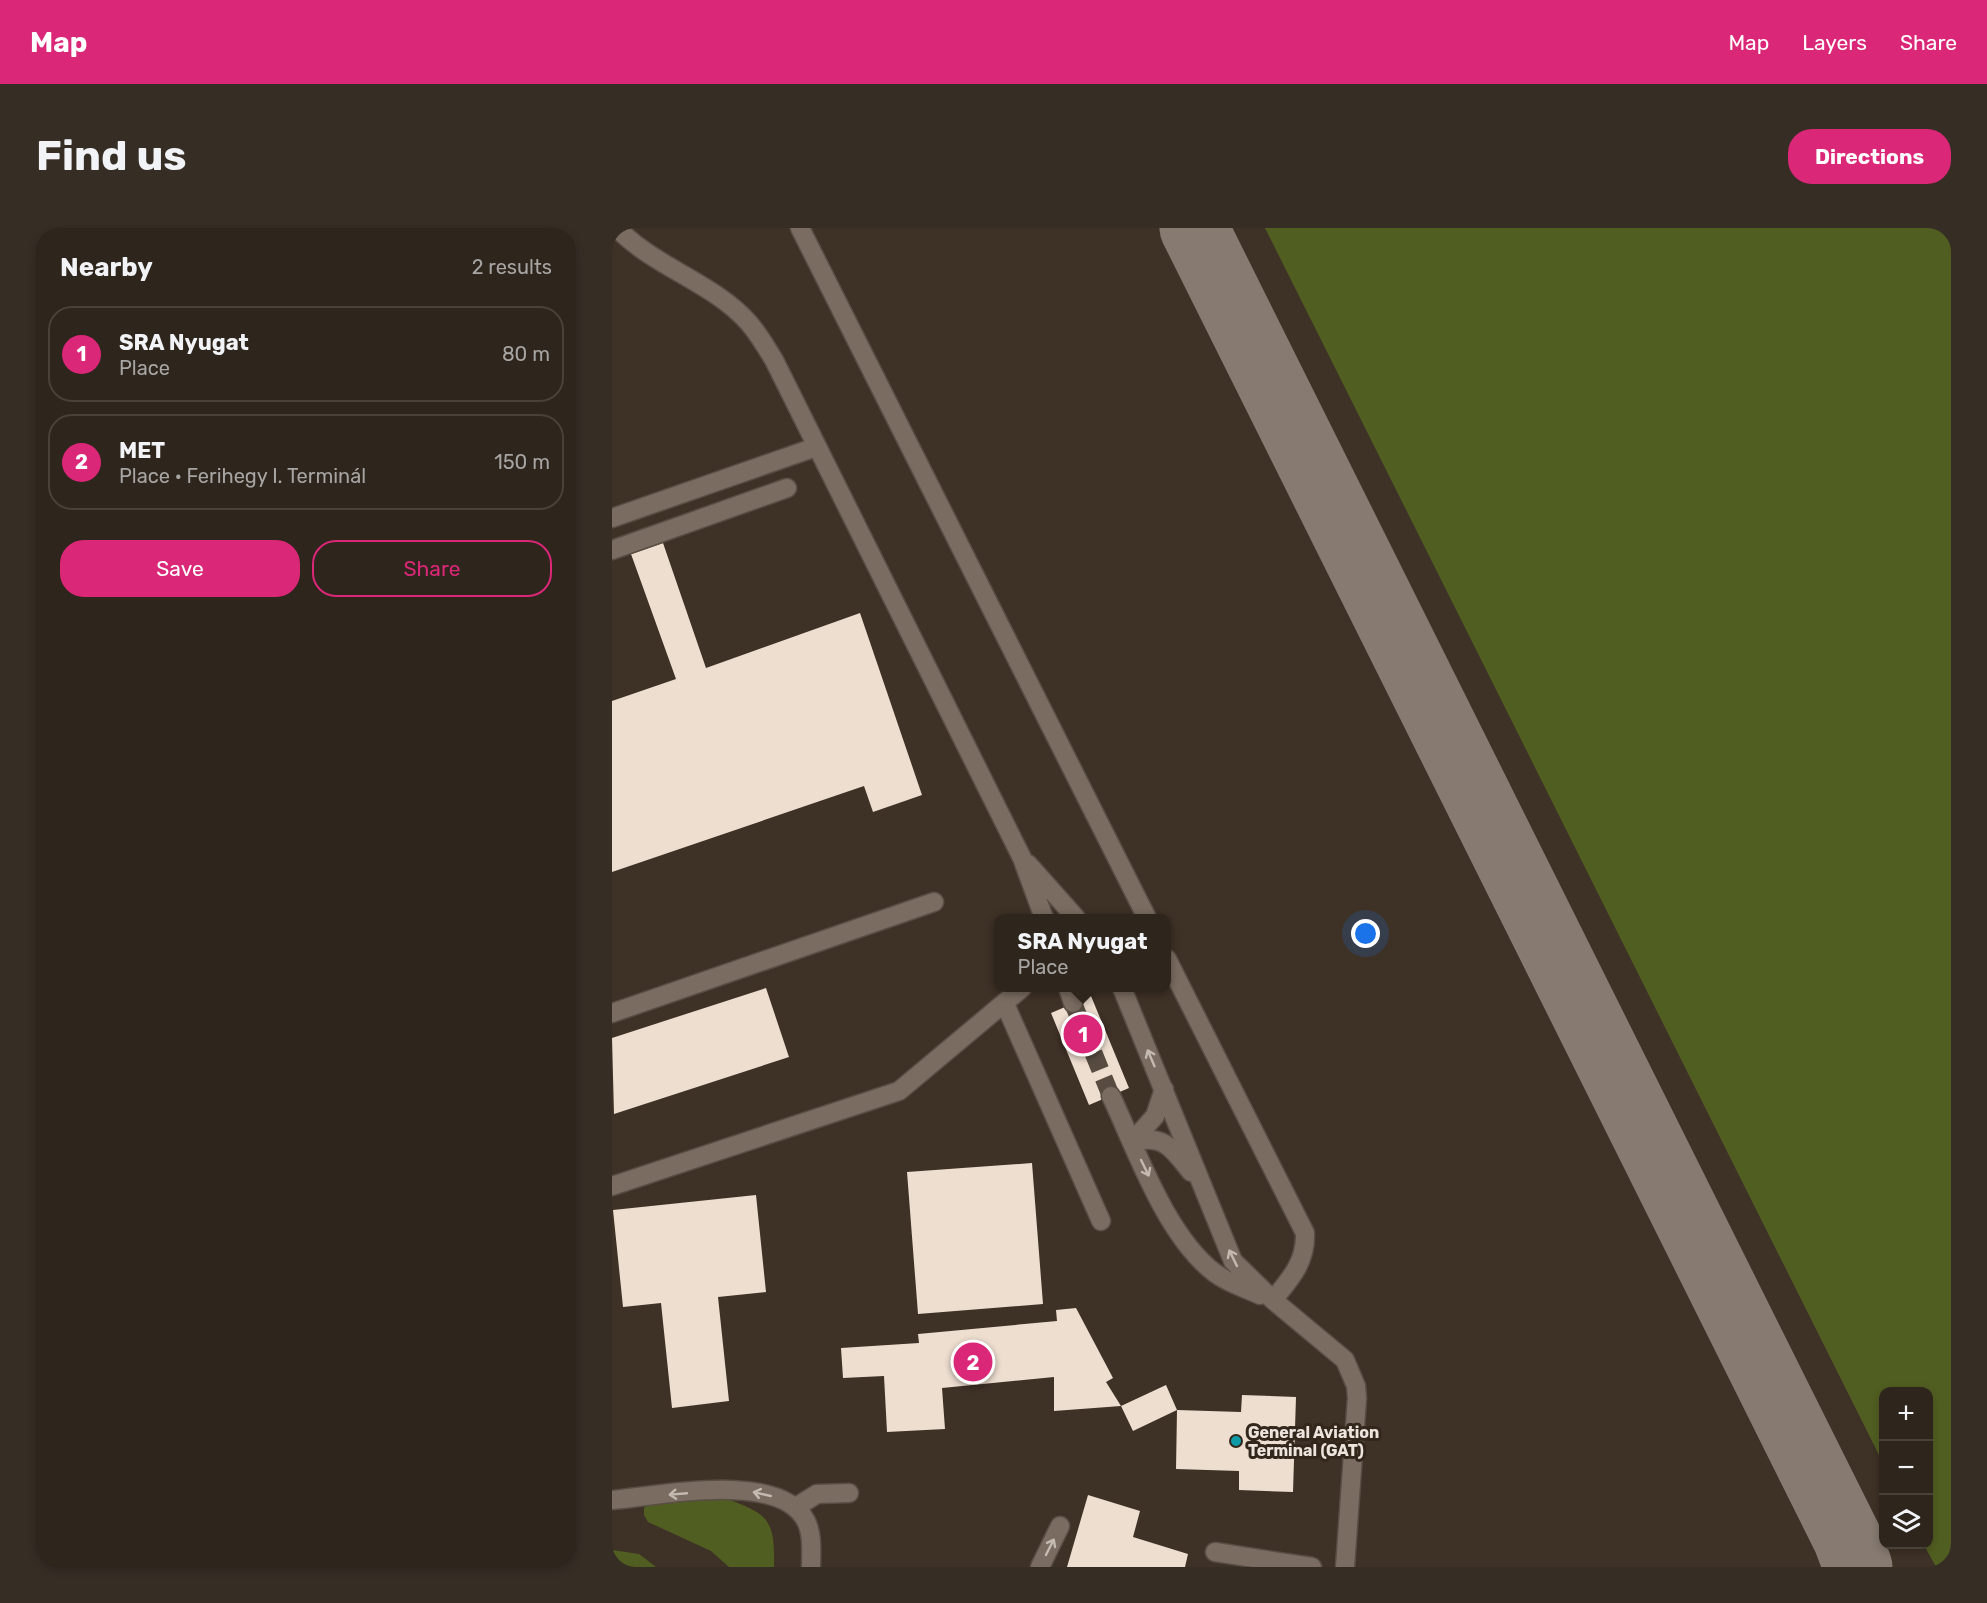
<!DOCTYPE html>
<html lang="en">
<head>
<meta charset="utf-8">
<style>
  :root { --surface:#2e251c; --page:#362d25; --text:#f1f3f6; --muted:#a7a5a3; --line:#49423b; --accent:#db2777 }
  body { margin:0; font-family:Rubik,sans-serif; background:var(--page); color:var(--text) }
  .controls { position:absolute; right:18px; bottom:18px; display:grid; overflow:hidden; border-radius:12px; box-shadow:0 3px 9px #0003 }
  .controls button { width:54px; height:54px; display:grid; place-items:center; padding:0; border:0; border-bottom:2px solid var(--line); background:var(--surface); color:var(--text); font:30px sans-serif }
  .you { position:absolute; left:754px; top:706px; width:21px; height:21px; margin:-15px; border:4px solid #fff; border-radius:50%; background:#1a73e8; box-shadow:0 0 0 9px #1a73e833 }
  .badge { display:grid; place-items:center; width:39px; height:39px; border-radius:50%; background:var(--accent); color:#fff; font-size:20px; font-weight:700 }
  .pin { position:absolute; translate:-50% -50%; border:3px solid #fff; box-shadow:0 2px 6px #0006 }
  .popup { position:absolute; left:382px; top:686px; width:177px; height:78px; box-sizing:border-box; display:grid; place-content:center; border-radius:12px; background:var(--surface); filter:drop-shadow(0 2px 4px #0005); font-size:20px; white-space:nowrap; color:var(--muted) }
  .popup b { font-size:22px; color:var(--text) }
  .popup::after { content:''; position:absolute; left:50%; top:100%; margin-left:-12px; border:12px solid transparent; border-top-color:var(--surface) }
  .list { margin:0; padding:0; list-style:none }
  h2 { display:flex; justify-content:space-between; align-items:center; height:78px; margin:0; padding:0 24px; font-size:26px }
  h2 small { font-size:20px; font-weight:400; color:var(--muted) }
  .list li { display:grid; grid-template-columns:39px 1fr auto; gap:18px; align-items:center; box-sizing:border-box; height:96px; margin:0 12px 12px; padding:0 12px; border:2px solid var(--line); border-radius:24px }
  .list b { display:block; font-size:22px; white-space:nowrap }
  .list p { margin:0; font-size:20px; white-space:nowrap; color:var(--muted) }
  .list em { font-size:20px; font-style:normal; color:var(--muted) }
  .actions { display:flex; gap:12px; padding:18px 24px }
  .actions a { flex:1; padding:14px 0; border:2px solid var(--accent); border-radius:24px; text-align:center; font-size:21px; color:var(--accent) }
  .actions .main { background:var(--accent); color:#fff }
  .icon { flex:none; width:33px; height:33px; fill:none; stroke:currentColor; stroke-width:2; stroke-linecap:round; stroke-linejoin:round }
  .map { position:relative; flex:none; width:1339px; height:1339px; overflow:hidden; border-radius:24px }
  header { display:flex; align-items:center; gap:36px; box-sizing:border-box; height:84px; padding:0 30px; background:var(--accent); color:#fff }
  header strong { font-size:28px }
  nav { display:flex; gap:33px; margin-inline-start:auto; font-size:21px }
  .intro { display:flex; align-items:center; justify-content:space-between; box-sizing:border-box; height:144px; padding:0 36px }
  h1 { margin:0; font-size:42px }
  .button { padding:15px 27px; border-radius:24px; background:var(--accent); color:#fff; font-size:21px; font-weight:700 }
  main { display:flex; gap:36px; padding:0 36px }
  aside { flex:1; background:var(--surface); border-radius:24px; box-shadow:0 3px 9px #0003 }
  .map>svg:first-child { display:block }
</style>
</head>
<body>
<header>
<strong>Map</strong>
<nav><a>Map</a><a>Layers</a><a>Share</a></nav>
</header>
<div class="intro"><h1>Find us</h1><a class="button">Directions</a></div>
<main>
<aside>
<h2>Nearby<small>2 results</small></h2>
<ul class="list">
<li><span class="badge">1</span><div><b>SRA Nyugat</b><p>Place</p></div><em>80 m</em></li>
<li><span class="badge">2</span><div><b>MET</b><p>Place · Ferihegy I. Terminál</p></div><em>150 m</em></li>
</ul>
<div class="actions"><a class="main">Save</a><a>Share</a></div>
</aside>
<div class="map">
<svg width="1339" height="1339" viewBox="0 0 1339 1339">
  <rect width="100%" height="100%" fill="#3e3126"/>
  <path fill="#515e21" d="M653,0H1339V1339H1324L1312,1317L1316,1316V1164H1272L1271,1235Z
    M115,1271C158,1286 163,1294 162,1339H117L99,1323L36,1294L32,1287V1280L36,1276Z
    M0,1322L27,1326L44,1339H0Z"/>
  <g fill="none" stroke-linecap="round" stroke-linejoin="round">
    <path stroke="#867a71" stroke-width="69" d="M582,0L1235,1310L1246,1339"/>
  </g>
  <path fill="#eeded0" d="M51,315L94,440L248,385L310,567L261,584L252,558L0,644V473L64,451L19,326Z
    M154,760L177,829L2,886L0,810Z
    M479,768L517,860L477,877L439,785Z
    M420,935L431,1076L306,1086L295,944Z
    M144,967L154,1064L106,1069L117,1173L60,1180L49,1075L11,1079L1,982Z
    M464,1080L501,1150L494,1154L509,1178L554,1157L565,1182L629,1184L630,1167L684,1169L681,1264L627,1262V1243L564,1241L565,1182L521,1203L509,1178L442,1183V1149L330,1160L333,1201L275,1204L272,1148L231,1150L229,1120L307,1115L306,1106L445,1093L444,1082Z
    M476,1267L528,1283L521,1309L576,1326L573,1339H455Z"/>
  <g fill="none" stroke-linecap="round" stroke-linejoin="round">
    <path stroke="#584c41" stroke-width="18" stroke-dasharray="18 9" stroke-linecap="butt" d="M461,775L499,868"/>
    <defs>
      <path id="minor" d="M5,0C42,39 100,54 136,94C146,105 154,119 162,132L410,630L432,690
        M188,0L535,690
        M0,290L204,219
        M0,322L175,260
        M416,636L464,690
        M555,731L693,1005C694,1034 679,1050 661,1072
        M456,760L461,775
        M510,760L621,1033L661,1072L733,1132L744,1158L745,1170L733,1339
        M393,776L489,993
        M0,785L322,674
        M499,868C525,923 554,1008 603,1045C616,1055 633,1060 648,1067
        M520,914C552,906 560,920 579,944
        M520,914L543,888L552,861
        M0,958L287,863L410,760
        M0,1272C47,1268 168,1242 194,1293C201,1307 199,1324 199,1339
        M184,1279L205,1266L237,1265
        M603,1324L700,1339
        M428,1339L448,1298"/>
    </defs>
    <use href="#minor" stroke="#584e44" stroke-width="21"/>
    <use href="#minor" stroke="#7a6c60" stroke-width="18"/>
  </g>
  <defs><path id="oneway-shaft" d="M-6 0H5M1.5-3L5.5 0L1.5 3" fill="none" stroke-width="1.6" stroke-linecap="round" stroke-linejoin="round" transform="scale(1.5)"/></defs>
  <g stroke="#c4bab1">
    <use href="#oneway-shaft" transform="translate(539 830) rotate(-113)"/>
    <use href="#oneway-shaft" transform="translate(533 940) rotate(64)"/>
    <use href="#oneway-shaft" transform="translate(621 1030) rotate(-116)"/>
    <use href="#oneway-shaft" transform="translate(66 1266) rotate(175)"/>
    <use href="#oneway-shaft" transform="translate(150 1266) rotate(-167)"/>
    <use href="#oneway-shaft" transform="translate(438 1319) rotate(-63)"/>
  </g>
  <circle fill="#0f9aa8" stroke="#33271c" stroke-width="2" cx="624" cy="1213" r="6"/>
  <g text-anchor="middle" stroke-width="6" stroke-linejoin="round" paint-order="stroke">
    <g font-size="16" font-weight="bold" fill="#ece4dd" stroke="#33271c" text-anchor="start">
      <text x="636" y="1210">General Aviation<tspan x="636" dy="18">Terminal (GAT)</tspan></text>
    </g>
  </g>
</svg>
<div class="controls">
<button>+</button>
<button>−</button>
<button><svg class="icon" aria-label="layers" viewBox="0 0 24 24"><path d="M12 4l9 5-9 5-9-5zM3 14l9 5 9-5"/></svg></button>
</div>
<div class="you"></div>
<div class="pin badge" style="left:471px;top:806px">1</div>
<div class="popup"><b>SRA Nyugat</b>Place</div>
<div class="pin badge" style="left:361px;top:1134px">2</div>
</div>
</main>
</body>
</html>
